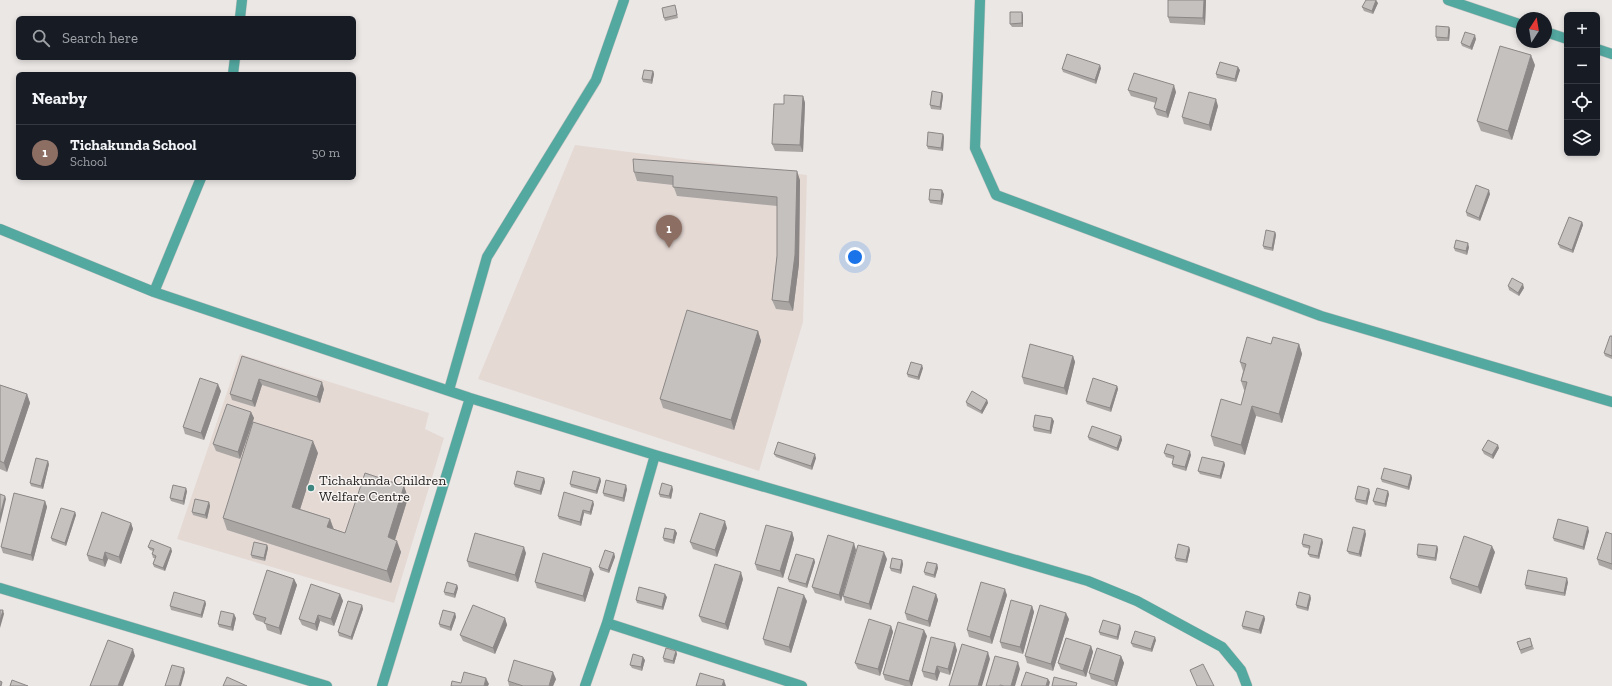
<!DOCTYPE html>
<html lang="en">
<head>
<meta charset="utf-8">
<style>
  :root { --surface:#171b24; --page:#242831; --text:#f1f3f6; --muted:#9ea1a6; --line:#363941; --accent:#3f8680 }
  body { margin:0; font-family:"Zilla Slab",serif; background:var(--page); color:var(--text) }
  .controls { position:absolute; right:12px; top:12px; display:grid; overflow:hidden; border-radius:6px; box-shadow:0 2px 6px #0003 }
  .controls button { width:36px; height:36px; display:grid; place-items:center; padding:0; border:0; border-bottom:1px solid var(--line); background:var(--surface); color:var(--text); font:20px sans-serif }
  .compass { position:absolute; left:1516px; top:12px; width:36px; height:36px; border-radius:50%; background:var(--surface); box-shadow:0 2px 6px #0003; rotate:12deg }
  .you { position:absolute; left:855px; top:257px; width:14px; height:14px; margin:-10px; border:3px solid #fff; border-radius:50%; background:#1a73e8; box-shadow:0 0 0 6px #1a73e833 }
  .badge { display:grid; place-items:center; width:26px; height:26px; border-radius:50%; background:var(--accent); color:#fff; font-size:13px; font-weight:700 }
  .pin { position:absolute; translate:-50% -33px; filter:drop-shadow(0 1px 2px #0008) }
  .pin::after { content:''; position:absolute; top:21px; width:14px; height:12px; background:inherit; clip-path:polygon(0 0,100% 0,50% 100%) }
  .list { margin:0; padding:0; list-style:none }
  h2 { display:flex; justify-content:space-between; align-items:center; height:52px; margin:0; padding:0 16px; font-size:17px }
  h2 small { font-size:13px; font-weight:400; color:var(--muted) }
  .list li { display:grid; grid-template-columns:26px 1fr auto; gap:12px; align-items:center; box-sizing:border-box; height:56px; padding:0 16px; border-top:1px solid var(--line) }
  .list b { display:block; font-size:15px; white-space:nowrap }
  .list p { margin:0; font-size:13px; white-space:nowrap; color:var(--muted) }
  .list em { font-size:13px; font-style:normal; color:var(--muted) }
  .icon { flex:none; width:22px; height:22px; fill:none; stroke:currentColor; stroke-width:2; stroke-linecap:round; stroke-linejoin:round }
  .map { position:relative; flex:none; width:1612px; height:686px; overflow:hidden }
  .search { position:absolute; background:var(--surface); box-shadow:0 2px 6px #0003; left:16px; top:16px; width:340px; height:44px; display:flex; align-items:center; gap:10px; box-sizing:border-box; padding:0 14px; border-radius:6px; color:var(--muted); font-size:15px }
  .panel { position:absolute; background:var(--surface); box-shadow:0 2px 6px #0003; left:16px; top:72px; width:340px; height:108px; border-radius:6px }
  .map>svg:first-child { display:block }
</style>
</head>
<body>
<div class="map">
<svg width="1612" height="686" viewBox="0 0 1612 686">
  <rect width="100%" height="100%" fill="#ebe7e5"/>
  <path fill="#e5d9d4" d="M575,145L807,175L803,322L759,471L478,379Z
    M240,354L429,413L425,429L444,438L394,603L177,539Z"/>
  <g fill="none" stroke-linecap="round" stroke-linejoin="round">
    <defs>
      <path id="street" d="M980,0L975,148L996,195L1321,316L1612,402
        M1448,0L1522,25
        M240,18L242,0
        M1546,32L1567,39
        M1597,49L1612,54
        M233,74L235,58
        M0,229L154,292L470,398L655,455L1088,581L1137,601L1222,647L1241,670L1247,686
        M154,292L201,178
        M449,390L487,257L596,80L624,0
        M0,588L327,686
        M607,623L802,686
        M382,686L470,398
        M585,686L607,623L655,455"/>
    </defs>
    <use href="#street" stroke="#c6c3c1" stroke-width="11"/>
    <use href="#street" stroke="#53a8a0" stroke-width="10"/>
  </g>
  <path fill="#a9a6a4" d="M1168,0H1206L1205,25L1170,23L1168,17Z
    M1378,3L1373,14L1364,11L1362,7Z
    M676,8L678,18L665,21L664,18Z
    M1023,15V27H1012L1010,24Z
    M1449,27L1450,30L1449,41H1437L1436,37Z
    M1476,39L1472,50L1462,46L1461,43Z
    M1535,65L1512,140L1481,131L1477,121Z
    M1101,68L1096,84L1063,72L1062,69Z
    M1240,70L1236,82L1217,78L1216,74Z
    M653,71L654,74L652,84L643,82L642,79Z
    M1128,90L1176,92L1168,118L1157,115L1154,108L1156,103L1131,96Z
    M942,93L943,96L941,110L931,109L930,105Z
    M803,96L805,103L803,152L775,151L772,144L784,104Z
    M1218,106L1211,131L1184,124L1182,117Z
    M943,134L944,137L943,151L928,149L927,146Z
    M634,172L800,180L799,264L793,311L776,309L772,300L777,256V206L677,196L673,185L637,181Z
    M944,194L942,205L930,203L929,200Z
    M1490,194L1480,221L1467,216L1466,212Z
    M1582,222L1583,225L1573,253L1560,248L1558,244Z
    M1275,232L1276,235L1273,251L1264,249L1263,246Z
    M1469,247L1467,255L1455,251L1454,248Z
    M1508,286L1524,288L1519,296L1509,290Z
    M758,331L761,341L734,430L663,408L660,399Z
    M1612,336V359L1605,356L1604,353Z
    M1271,344H1299L1302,354L1282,423L1256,416L1245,455L1214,446L1211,436L1241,405L1245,390H1244L1241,381L1243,371L1240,362Z
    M242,356L324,389L320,403L262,385L255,407L232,400L230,394Z
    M1073,356L1075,362L1067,395L1024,384L1022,377Z
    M923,368L919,380L908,377L907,374Z
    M0,385L27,394L30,403L7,472L0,469Z
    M1117,386L1118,389L1111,412L1087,404L1086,401Z
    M221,391L204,440L185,434L183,427Z
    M987,400L988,403L982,414L967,406L966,402Z
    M251,412L254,418L240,459L216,451L213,444Z
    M1054,421L1051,434L1034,431L1033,427Z
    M1121,436L1122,440L1118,451L1089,440L1088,437Z
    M1499,448L1493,459L1484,454L1482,450Z
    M318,453L300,509L330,519L334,529L345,533L404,486L408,498L395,540L401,552L391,583L227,530L223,518Z
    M1164,453L1191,455L1186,471L1173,467L1172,464L1173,459L1166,457Z
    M774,454L816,458L812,470L776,457Z
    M1224,462L1225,465L1221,479L1200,474L1198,471Z
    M49,464L43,489L31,486L30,483Z
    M1411,475L1412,478L1409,490L1382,482L1381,479Z
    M544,478L545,482L541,495L515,487L514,484Z
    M600,478L601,481L597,494L571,487L570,484Z
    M627,489L624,502L604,496L603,493Z
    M673,489L671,499L660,497L659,494Z
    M187,491L184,505L171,501L170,498Z
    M1370,492L1367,505L1356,502L1355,499Z
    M1389,494L1386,507L1375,505L1373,501Z
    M45,501L47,507L33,561L3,553L1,547Z
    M209,502L210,506L207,519L193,515L192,512Z
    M594,504L591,515L584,513L581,526L559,519L558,516Z
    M75,512L76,515L66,546L52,541L51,538Z
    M131,523L133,529L121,564L108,559L105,567L89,561L87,555Z
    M727,528L717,557L693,549L690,542Z
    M675,530L677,533L674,544L664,541L663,538Z
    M1589,531L1584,550L1554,541L1553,538Z
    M792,532L794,539L783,578L757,570L755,564Z
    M1366,534L1361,557L1349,554L1347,551Z
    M1612,534V570L1599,565L1597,559Z
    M1323,542L1319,559L1310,557L1308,554L1310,549L1303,547L1302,544Z
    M267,545L268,548L265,561L252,558L251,555Z
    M1437,546L1438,549L1436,561L1418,558L1417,555Z
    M148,547L172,551L165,571L154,567L153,564L155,558H153L152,554L153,551L150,550Z
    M1189,547L1190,550L1187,563L1176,561L1175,558Z
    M856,550L841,601L815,593L812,587Z
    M1495,552L1481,594L1452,584L1450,578Z
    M526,553L518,582L469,567L467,561Z
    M614,553L615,557L609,573L600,570L599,567Z
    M814,559L815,562L807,588L789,582L788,579Z
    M887,559L871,610L845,603L843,596Z
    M902,560L903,564L901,574L891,571L890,568Z
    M937,564L938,568L935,578L925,575L924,572Z
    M594,574L585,602L537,588L535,582Z
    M294,579L297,585L281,635L267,630L265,623L256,620L253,614Z
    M743,579L728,630L702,622L699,616Z
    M1568,582L1565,596L1526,589L1525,585Z
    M457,585L458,588L455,598L445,595L444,592Z
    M340,594L343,601L334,626L320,621L317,631L302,625L299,619Z
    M936,594L938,600L930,627L907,620L905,613Z
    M1007,595L992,644L969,637L967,630Z
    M667,597L663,610L637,603L636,600Z
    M1311,598L1308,611L1297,608L1296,605Z
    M205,601L206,604L202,618L171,610L170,606Z
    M807,601L791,653L765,645L763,639Z
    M362,605L363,609L352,640L339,636L338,632Z
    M1032,606L1034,612L1023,654L1002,648L1000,642Z
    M455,613L456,617L451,631L440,627L439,624Z
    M1264,616L1265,619L1261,634L1243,629L1242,626Z
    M236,618L233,631L219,627L218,624Z
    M505,618L507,625L495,654L463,641L460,635Z
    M1069,619L1053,671L1027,663L1025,656Z
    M891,626L893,632L880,676L858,669L855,663Z
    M1121,628L1118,640L1100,635L1099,632Z
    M927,636L912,686H905L885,680L883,674Z
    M1530,638L1534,649L1521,654L1517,642Z
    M1156,640L1152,652L1133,647L1131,643Z
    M1091,646L1093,652L1086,677L1061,669L1058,663Z
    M957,650L950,675L940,672L937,681L924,677L922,671Z
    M676,651L677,654L674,664L664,662L663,658Z
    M1121,656L1124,663L1117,686H1112L1091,679L1089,673Z
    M645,660L642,671L632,668L630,665Z
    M556,679L553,686H509L508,681Z"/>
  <path fill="#8a8786" d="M1204,0H1206L1205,25L1203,18Z
    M1376,0L1378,3L1373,14L1372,11Z
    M1022,12L1023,15V27L1022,23Z
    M1449,27L1450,30L1449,41L1448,38Z
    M1475,35L1476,39L1472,50L1470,47Z
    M1531,55L1535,65L1512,140L1508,131Z
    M1100,65L1101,68L1096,84L1095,80Z
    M1238,67L1240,70L1236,82L1235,79Z
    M653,71L654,74L652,84L651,80Z
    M1174,85L1176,92L1168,118L1166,112Z
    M942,93L943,96L941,110L940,107Z
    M803,96L805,103L803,152L800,145Z
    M1216,99L1218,106L1211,131L1209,125Z
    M943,134L944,137L943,151L941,148Z
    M797,171L800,180L799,264L793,311L789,302Z
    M942,190L944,194L942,205L941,201Z
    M1489,190L1490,194L1480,221L1479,218Z
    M1582,222L1583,225L1573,253L1572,250Z
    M1275,232L1276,235L1273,251L1272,248Z
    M1468,243L1469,247L1467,255L1466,251Z
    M1523,284L1524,288L1519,296L1518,293Z
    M758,331L761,341L734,430L731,420Z
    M1299,344L1302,354L1282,423L1279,414Z
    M1073,356L1075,362L1067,395L1064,388Z
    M922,365L923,368L919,380L918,377Z
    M259,379L262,385L255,407L252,401Z
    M322,382L324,389L320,403L317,397Z
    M218,384L221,391L204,440L201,433Z
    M1117,386L1118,389L1111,412L1110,408Z
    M27,394L30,403L7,472L4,463Z
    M987,400L988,403L982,414L981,411Z
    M1252,406L1256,416L1245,455L1241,445Z
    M251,412L254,418L240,459L238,452Z
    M1052,418L1054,421L1051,434L1050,431Z
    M1121,436L1122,440L1118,451L1117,448Z
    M313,441L318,453L297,519L292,507Z
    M1498,445L1499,448L1493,459L1492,455Z
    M1190,451L1191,455L1186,471L1185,467Z
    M815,454L816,458L812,470L811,466Z
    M48,461L49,464L43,489L41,486Z
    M1224,462L1225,465L1221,479L1220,476Z
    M1411,475L1412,478L1409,490L1408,487Z
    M544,478L545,482L541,495L540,491Z
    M600,478L601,481L597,494L596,491Z
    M626,485L627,489L624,502L623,498Z
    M404,486L408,498L392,549L388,537Z
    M672,486L673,489L671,499L669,496Z
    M186,488L187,491L184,505L183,501Z
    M1369,489L1370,492L1367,505L1366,501Z
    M1388,491L1389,494L1386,507L1385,504Z
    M5,496L6,499L0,524V516Z
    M45,501L47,507L33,561L31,555Z
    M593,501L594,504L591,515L590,512Z
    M209,502L210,506L207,519L205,515Z
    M583,510L584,513L581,526L580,522Z
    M75,512L76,515L66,546L65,543Z
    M330,519L334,531L327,527Z
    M725,521L727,528L717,557L715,550Z
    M131,523L133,529L121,564L119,557Z
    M1588,527L1589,531L1584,550L1583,547Z
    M675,530L677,533L674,544L673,540Z
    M1365,530L1366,534L1361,557L1359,554Z
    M792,532L794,539L783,578L780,571Z
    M1322,539L1323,542L1319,559L1318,556Z
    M397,541L401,552L391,583L387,571Z
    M854,543L856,550L841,601L839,595Z
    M267,545L268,548L265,561L264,558Z
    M1437,546L1438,549L1436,561L1435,558Z
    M1492,546L1495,552L1481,594L1478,587Z
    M524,547L526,553L518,582L515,575Z
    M1189,547L1190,550L1187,563L1186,560Z
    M171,548L172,551L165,571L163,568Z
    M105,552L108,559L105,567L103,560Z
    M884,552L887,559L871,610L869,604Z
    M614,553L615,557L609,573L608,570Z
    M814,559L815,562L807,588L806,584Z
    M902,560L903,564L901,574L900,570Z
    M937,564L938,568L935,578L934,575Z
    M591,568L594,574L585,602L583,596Z
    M741,572L743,579L728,630L725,624Z
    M1567,578L1568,582L1565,596L1564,593Z
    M294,579L297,585L281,635L279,628Z
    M457,585L458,588L455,598L454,594Z
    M1005,589L1007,595L992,644L990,637Z
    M340,594L343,601L334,626L331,619Z
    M665,594L667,597L663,610L662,607Z
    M936,594L938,600L930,627L928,621Z
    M804,595L807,601L791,653L789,647Z
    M1310,595L1311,598L1308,611L1307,608Z
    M205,601L206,604L202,618L201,615Z
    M362,605L363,609L352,640L351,637Z
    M1032,606L1034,612L1023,654L1020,647Z
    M3,610L4,614L0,628V621Z
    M455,613L456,617L451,631L450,627Z
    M1066,613L1069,619L1053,671L1051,664Z
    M234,614L236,618L233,631L231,627Z
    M318,615L320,621L317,631L315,624Z
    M1264,616L1265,619L1261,634L1259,630Z
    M505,618L507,625L495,654L493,648Z
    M1120,625L1121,628L1118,640L1117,637Z
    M891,626L893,632L880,676L878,669Z
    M924,630L927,636L912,686H911L909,681Z
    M1155,637L1156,640L1152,652L1151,649Z
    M955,643L957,650L950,675L948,669Z
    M1091,646L1093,652L1086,677L1083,671Z
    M133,649L135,656L123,686H118Z
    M676,651L677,654L674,664L673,661Z
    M988,652L990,659L982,686H978Z
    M1121,656L1124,663L1117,686H1116L1114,681Z
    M643,657L645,660L642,671L641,667Z
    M1018,662L1020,669L1015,686H1011Z
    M937,666L940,672L937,681L935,674Z
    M184,668L185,672L181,686H179Z
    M553,672L556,679L553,686H549Z
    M486,678L489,684L488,686H484Z
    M1048,679L1050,682L1049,686H1046Z
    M724,680L726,686H722Z"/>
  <path fill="#c5c1bf" stroke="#8a8786" d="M1168,0H1204L1203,18L1168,17Z
    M1366,0H1376L1372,11L1362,7Z
    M675,5L677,15L664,18L662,8Z
    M1010,12H1022V23L1010,24Z
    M1436,26L1449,27L1448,38L1436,37Z
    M1465,32L1475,35L1470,47L1461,43Z
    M1500,46L1531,55L1508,131L1477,121Z
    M1067,54L1100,65L1095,80L1062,69Z
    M1220,62L1238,67L1235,79L1216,74Z
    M644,70L653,71L651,80L642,79Z
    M1134,73L1174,85L1166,112L1154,108L1157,98L1128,90Z
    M932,91L942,93L940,107L930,105Z
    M1189,92L1216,99L1209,125L1182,117Z
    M784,95L803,96L800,145L772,144L774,104H784Z
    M928,132L943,134L941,148L927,146Z
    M633,159L797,171L795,255L789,302L772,300L777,256V197L673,187V176L634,172Z
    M1476,185L1489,190L1479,218L1466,212Z
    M930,189L942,190L941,201L929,200Z
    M1569,217L1582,222L1572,250L1558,244Z
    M1266,230L1275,232L1272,248L1263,246Z
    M1456,240L1468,243L1466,251L1454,248Z
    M1512,278L1523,284L1518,293L1508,286Z
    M687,310L758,331L731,420L660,399Z
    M1610,336H1612V356L1604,353Z
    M1247,337L1271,344L1273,337L1299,344L1279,414L1252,406L1241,445L1211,436L1221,399L1241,405L1247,382L1241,381L1246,364L1240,362Z
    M1030,344L1073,356L1064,388L1022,377Z
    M242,356L322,382L317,397L259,379L252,401L230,394Z
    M911,362L922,365L918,377L907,374Z
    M200,378L218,384L201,433L183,427Z
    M1093,378L1117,386L1110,408L1086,401Z
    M0,385L27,394L4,463L0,461Z
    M972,391L987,400L981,411L966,402Z
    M227,404L251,412L238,452L213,444Z
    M1035,415L1052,418L1050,431L1033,427Z
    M253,422L313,441L292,507L330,519L327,527L345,533L365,473L404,486L388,537L397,541L387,571L223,518Z
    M1092,426L1121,436L1117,448L1088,437Z
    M1488,440L1498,445L1492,455L1482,450Z
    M778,442L815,454L811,466L774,454Z
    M1167,444L1190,451L1185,467L1172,464L1174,456L1164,453Z
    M1202,457L1224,462L1220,476L1198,471Z
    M36,458L48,461L41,486L30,483Z
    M1384,468L1411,475L1408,487L1381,479Z
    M517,471L544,478L540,491L514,484Z
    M573,471L600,478L596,491L570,484Z
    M606,480L626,485L623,498L603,493Z
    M662,483L672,486L669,496L659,494Z
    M173,485L186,488L183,501L170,498Z
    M1358,486L1369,489L1366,501L1355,499Z
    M1377,488L1388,491L1385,504L1373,501Z
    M564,492L593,501L590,512L583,510L580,522L558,516Z
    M14,493L45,501L31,555L1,547Z
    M0,494L5,496L0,516Z
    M195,499L209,502L205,515L192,512Z
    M61,508L75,512L65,543L51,538Z
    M102,512L131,523L119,557L105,552L103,560L87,555Z
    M700,513L725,521L715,550L690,542Z
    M1558,519L1588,527L1583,547L1553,538Z
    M766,525L792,532L780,571L755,564Z
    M1353,527L1365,530L1359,554L1347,551Z
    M665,528L675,530L673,540L663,538Z
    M1606,532L1612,534V564L1597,559Z
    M475,533L524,547L515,575L467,561Z
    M1304,534L1322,539L1318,556L1308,554L1310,546L1302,544Z
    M828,535L854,543L839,595L812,587Z
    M1464,536L1492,546L1478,587L1450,578Z
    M151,540L171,548L163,568L153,564L156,556L152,554L154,549L148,547Z
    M254,542L267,545L264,558L251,555Z
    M1178,544L1189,547L1186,560L1175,558Z
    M1418,544L1437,546L1435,558L1417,555Z
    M858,545L884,552L869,604L843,596Z
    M605,550L614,553L608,570L599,567Z
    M543,553L591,568L583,596L535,582Z
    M796,554L814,559L806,584L788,579Z
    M892,558L902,560L900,570L890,568Z
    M927,562L937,564L934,575L924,572Z
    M715,564L741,572L725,624L699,616Z
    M267,570L294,579L279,628L264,623L266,618L253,614Z
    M1528,570L1567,578L1564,593L1525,585Z
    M447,582L457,585L454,594L444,592Z
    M981,582L1005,589L990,637L967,630Z
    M311,584L340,594L331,619L318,615L315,624L299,619Z
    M913,586L936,594L928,621L905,613Z
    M639,587L665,594L662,607L636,600Z
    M778,587L804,595L789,647L763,639Z
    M174,592L205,601L201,615L170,606Z
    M1299,592L1310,595L1307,608L1296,605Z
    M1011,600L1032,606L1020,647L1000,642Z
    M348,601L362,605L351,637L338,632Z
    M473,605L505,618L493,648L460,635Z
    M1040,605L1066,613L1051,664L1025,656Z
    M0,610H3L0,621Z
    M443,610L455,613L450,627L439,624Z
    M221,611L234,614L231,627L218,624Z
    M1246,611L1264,616L1259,630L1242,626Z
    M869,619L891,626L878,669L855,663Z
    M1103,620L1120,625L1117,637L1099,632Z
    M898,622L924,630L909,681L883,674Z
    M1135,631L1155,637L1151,649L1131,643Z
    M931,637L955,643L948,669L937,666L935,674L922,671Z
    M1066,638L1091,646L1083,671L1058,663Z
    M1530,638L1532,646L1520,650L1517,642Z
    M108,640L133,649L118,686H90Z
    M962,644L988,652L978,686H949Z
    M666,648L676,651L673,661L663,658Z
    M1097,648L1121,656L1114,681L1089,673Z
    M633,654L643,657L641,667L630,665Z
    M995,656L1018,662L1011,686H1004L1000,685V686H986Z
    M514,660L553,672L549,686H523L508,681Z
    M1203,664L1214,686H1197L1190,670Z
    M172,665L184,668L179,686H165Z
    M464,672L486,678L484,686H451L452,681L461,683Z
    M1026,672L1048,679L1046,686H1021Z
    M700,673L724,680L722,686H696Z
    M227,677L247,686H223Z
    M1054,677L1077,683L1076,686H1052Z
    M12,680L28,686H10Z
    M0,681L2,682L1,686H0Z"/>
  <circle fill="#3f8680" stroke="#f8f4f2" stroke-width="1.5" cx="311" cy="488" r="4"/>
  <g text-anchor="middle" stroke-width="3" stroke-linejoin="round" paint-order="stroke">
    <g font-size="14" fill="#1f1d1d" stroke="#f8f4f2" text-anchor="start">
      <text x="319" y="485">Tichakunda Children<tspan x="319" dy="16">Welfare Centre</tspan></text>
    </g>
  </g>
</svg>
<div class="controls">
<button>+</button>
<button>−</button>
<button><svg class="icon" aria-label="locate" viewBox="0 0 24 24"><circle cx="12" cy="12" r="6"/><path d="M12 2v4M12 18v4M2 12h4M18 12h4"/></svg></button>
<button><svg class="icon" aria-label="layers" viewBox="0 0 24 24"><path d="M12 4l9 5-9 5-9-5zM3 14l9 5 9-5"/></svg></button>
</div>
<svg class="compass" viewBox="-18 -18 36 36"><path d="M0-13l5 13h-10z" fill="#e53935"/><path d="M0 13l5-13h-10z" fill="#9ea1a6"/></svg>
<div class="you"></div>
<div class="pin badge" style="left:669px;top:248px;background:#8d6e63">1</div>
<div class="search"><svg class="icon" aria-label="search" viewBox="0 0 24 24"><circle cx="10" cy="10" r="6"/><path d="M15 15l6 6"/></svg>Search here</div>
<section class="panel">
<h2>Nearby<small></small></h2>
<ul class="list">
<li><span class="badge" style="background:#8d6e63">1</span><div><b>Tichakunda School</b><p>School</p></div><em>50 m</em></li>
</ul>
</section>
</div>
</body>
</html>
